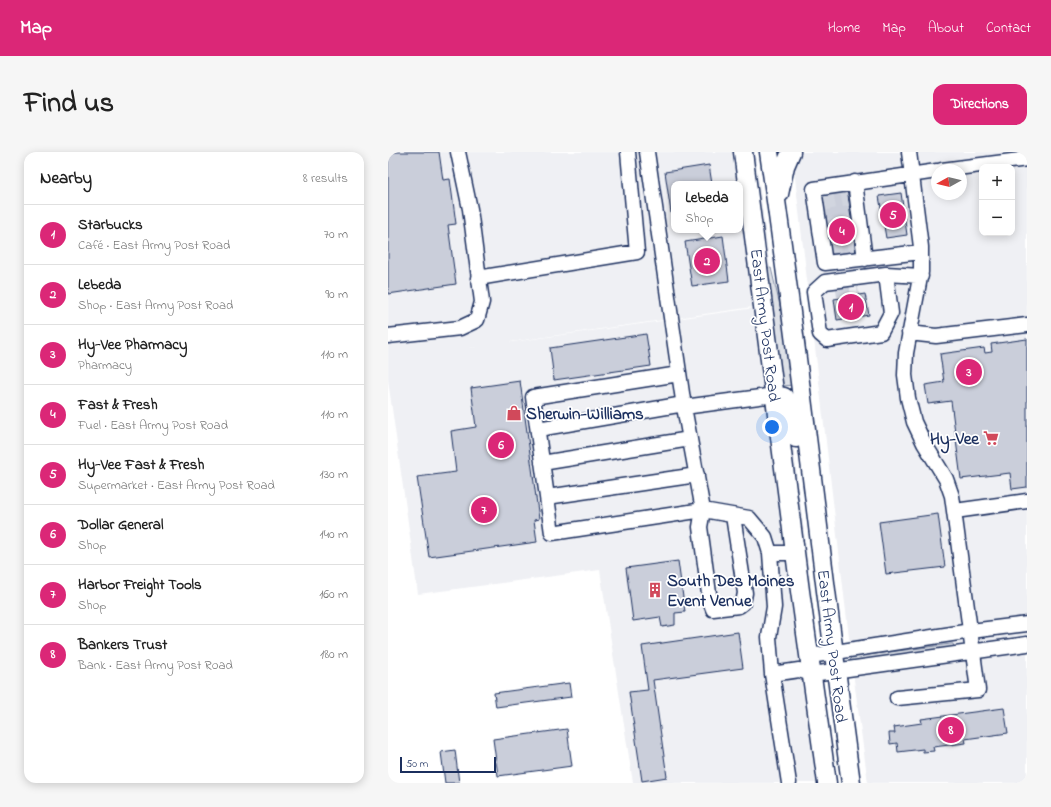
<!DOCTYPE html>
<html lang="en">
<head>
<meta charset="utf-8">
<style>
  :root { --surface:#fff; --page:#f6f6f6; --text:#222; --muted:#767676; --line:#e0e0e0; --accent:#db2777 }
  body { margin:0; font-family:"Indie Flower",sans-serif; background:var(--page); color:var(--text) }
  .controls { position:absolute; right:12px; top:12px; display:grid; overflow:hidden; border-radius:8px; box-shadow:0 2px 10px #0003 }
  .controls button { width:36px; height:36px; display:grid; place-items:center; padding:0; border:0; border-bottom:1px solid var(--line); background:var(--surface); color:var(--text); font:20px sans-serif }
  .compass { position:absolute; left:543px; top:12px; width:36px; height:36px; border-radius:50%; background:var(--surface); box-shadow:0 2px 10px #0003; rotate:262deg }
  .scale { position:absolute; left:12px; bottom:10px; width:96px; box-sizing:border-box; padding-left:4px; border:2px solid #1b2f5e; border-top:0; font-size:11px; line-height:14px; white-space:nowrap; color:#1b2f5e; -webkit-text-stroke:3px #fff; paint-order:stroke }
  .you { position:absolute; left:384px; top:275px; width:14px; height:14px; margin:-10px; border:3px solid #fff; border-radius:50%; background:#1a73e8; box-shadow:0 0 0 6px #1a73e833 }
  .badge { display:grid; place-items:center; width:26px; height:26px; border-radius:50%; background:var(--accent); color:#fff; font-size:13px; font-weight:700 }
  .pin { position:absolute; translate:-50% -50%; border:2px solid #fff; box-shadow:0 1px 4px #0006 }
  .popup { position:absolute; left:283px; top:29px; width:72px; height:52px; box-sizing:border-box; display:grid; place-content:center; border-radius:8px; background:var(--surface); filter:drop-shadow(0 1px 3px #0005); font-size:13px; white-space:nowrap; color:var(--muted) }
  .popup b { font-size:15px; color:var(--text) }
  .popup::after { content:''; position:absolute; left:50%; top:100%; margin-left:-8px; border:8px solid transparent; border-top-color:var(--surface) }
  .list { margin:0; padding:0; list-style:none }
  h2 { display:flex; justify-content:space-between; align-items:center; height:52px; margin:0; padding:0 16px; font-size:17px }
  h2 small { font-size:13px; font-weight:400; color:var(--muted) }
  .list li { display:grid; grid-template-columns:26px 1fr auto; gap:12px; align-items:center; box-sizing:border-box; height:60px; padding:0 16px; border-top:1px solid var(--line) }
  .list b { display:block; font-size:15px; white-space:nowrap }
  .list p { margin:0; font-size:13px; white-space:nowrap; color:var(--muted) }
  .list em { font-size:13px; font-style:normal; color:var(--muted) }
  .map { position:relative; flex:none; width:639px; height:631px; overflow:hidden; border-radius:12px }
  header { display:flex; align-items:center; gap:24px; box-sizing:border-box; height:56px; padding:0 20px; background:var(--accent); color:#fff }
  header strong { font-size:19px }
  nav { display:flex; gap:22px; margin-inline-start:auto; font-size:14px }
  .intro { display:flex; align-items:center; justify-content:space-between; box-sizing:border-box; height:96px; padding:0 24px }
  h1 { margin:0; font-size:28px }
  .button { padding:10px 18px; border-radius:12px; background:var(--accent); color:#fff; font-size:14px; font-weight:700 }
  main { display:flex; gap:24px; padding:0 24px }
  aside { flex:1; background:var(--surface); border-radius:12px; box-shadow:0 2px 10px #0003 }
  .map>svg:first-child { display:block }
</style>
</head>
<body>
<header>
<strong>Map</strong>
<nav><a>Home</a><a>Map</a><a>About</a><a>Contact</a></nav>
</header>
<div class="intro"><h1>Find us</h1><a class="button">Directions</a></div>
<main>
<aside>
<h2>Nearby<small>8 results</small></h2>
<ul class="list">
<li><span class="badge">1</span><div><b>Starbucks</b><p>Café · East Army Post Road</p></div><em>70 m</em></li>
<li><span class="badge">2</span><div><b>Lebeda</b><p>Shop · East Army Post Road</p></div><em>90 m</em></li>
<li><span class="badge">3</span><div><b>Hy-Vee Pharmacy</b><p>Pharmacy</p></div><em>110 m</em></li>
<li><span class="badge">4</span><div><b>Fast &amp; Fresh</b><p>Fuel · East Army Post Road</p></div><em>110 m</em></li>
<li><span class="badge">5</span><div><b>Hy-Vee Fast &amp; Fresh</b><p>Supermarket · East Army Post Road</p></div><em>130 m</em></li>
<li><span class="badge">6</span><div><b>Dollar General</b><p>Shop</p></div><em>140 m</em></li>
<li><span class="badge">7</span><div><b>Harbor Freight Tools</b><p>Shop</p></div><em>160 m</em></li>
<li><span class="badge">8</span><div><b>Bankers Trust</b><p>Bank · East Army Post Road</p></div><em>180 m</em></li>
</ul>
</aside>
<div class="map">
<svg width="639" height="631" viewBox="0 0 639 631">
  <rect width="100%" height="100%" fill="#fff"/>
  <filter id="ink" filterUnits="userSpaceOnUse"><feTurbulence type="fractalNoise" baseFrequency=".025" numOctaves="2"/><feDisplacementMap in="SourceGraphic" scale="8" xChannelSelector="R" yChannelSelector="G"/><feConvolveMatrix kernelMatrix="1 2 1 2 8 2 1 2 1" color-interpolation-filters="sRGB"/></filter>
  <g filter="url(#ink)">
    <path fill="#eff0f4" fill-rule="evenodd" d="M0,0H367L387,152L81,196L388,153L426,461L422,504L439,631H245L212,418L30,442L0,228ZM286,32H352V78H286Z
      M404,0H639V631H480L466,528ZM594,15H624V81H594ZM549,18H573V42H549Z"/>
    <path fill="#dee1e7" stroke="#7c88a2" d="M383,116L399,183L405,233L395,234L379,117Z
      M563,492H565L566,495L462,510V508L465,505Z"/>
    <path fill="#caceda" stroke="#1b2f5e" d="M0,0H51L55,28L62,27L68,72L60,73L68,132L0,142Z
      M321,13L324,32H286V60L283,61L277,20Z
      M459,37L468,103L440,107L431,41Z
      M513,41L519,83L498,86L491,44Z
      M335,84L341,129L304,134L297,90Z
      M477,142L481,163L449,168L446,147Z
      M258,182L263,214L166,228L162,196Z
      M639,187V335L624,337L622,321L573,327L563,249L540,252L537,233L556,230L552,202L596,196L597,201L604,200L603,192Z
      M132,229L151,367L146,368L149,390L41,405L29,325L68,320L63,279L88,275L83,236Z
      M550,362L557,415L498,422L491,370Z
      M290,409L297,460L287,461V473L274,475L272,465L245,469L238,416Z
      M350,480L355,516L265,528L279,625L254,629L241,540L260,538L254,494Z
      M181,531L183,545L108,555L106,541Z
      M616,556L620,581L577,587L578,591L545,595L546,599L535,600V597L510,600L509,591L502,592L501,581H507L506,575L534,571L533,567Z
      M179,577L184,614L110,624L105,587Z
      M67,598L71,631H57L53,600Z"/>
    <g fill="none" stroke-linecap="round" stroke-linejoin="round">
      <path stroke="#d1d5df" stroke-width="14" stroke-dasharray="14 7" stroke-linecap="butt" d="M433,52L460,47
        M436,74L463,70
        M438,94L466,91
        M448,138L470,135"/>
      <defs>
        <path id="minor" d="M259,0L296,255L387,243
          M554,18L639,7
          M467,30L477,107
          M533,100L437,111L426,37L549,19
          M498,122L503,161L493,180L439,188L432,182L426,140L437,130L498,122L533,124
          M90,126L249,100L240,0
          M521,181L548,184L639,173
          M0,184L72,176L89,168L94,150L82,57L70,0
          M291,222L145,245L164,381L315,358L312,375L322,449L325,457L351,454L355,451L357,441L345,364
          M296,255L315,358L361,366L377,385L382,401L386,455L381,485L384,522L401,631
          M150,277L296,252
          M154,311L302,287
          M159,345L309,323
          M567,359L639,349
          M382,401H407
          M422,504L583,479L639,472
          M384,522L411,518L424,522L639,492
          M509,546L590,538L564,344L558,327L536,291L526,270L520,246L517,223L518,201L533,120V95L521,0"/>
        <path id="major" d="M355,0L412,439L439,631
          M381,0C412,210 434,421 463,631
          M391,42L397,14L403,0
          M387,243L396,245C403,259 406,271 408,286"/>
      </defs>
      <use href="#minor" stroke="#1b2f5e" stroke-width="17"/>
      <use href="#major" stroke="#1b2f5e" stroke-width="21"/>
      <use href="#minor" stroke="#fff" stroke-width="14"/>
      <use href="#major" stroke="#fff" stroke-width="18"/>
    </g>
  </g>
  <defs>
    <symbol id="shop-bare" viewBox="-9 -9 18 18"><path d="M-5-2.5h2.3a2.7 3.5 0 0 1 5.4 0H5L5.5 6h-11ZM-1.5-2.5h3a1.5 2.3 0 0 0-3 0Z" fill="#d1495b" stroke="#fff" stroke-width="2.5" paint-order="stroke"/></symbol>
    <symbol id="supermarket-bare" viewBox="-9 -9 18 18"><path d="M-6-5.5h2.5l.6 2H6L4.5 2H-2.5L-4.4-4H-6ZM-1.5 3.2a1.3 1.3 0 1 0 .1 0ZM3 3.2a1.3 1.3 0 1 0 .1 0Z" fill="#d1495b" stroke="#fff" stroke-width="2.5" paint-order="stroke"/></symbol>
    <symbol id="building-bare" viewBox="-9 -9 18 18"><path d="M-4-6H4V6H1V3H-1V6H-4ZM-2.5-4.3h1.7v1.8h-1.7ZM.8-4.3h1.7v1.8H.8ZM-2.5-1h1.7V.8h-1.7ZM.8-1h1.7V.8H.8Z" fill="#d1495b" stroke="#fff" stroke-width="2.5" paint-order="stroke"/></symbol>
  </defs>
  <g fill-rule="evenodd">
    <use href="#shop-bare" x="115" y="250" width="22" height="22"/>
    <use href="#supermarket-bare" x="592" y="275" width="22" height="22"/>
    <use href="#building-bare" x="256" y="427" width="22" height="22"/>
  </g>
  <g text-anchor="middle" stroke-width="3.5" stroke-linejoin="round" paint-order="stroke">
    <g font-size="17" fill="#1b2f5e" stroke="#fff">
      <text transform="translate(378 173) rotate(83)" y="6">East Army Post Road</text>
      <text transform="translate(445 494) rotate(83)" y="6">East Army Post Road</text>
    </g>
    <g font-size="17" font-weight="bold" fill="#1b2f5e" stroke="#fff" text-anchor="start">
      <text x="138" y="267">Sherwin-Williams</text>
      <text x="591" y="292" text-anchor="end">Hy-Vee</text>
      <text x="279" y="434">South Des Moines<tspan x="279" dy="20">Event Venue</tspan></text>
    </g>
  </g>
</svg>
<div class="controls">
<button>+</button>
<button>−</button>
</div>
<svg class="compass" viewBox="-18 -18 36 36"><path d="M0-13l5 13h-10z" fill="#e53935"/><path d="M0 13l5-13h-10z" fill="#767676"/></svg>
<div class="scale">50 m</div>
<div class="you"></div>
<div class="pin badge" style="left:463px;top:155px">1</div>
<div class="pin badge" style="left:319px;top:109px">2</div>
<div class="popup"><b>Lebeda</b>Shop</div>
<div class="pin badge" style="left:581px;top:220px">3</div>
<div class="pin badge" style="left:454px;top:79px">4</div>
<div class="pin badge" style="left:505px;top:63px">5</div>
<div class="pin badge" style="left:113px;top:293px">6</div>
<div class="pin badge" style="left:96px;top:358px">7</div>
<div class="pin badge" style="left:563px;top:578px">8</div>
</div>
</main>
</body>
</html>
